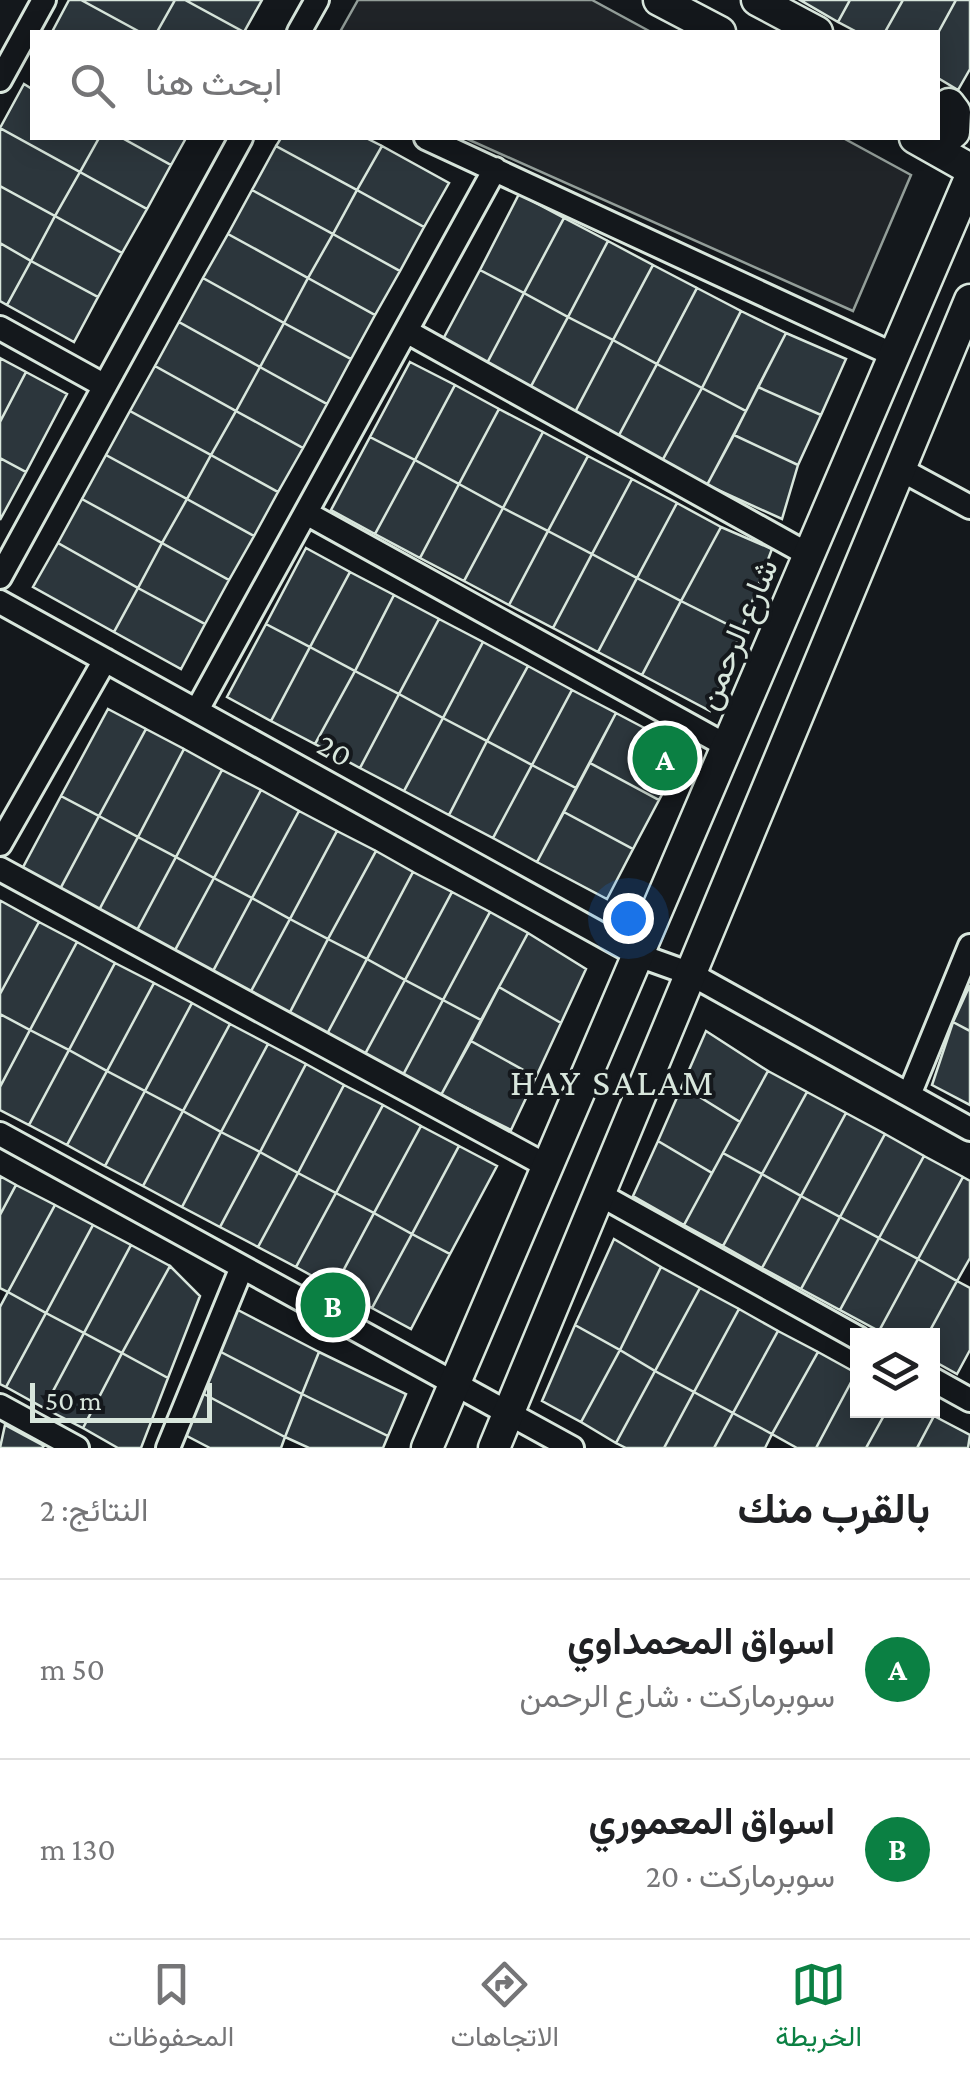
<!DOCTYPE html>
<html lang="ar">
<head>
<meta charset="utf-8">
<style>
  :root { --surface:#fff; --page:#f6f6f6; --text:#202124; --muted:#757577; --line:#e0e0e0; --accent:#0b8043 }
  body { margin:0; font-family:"Crimson Pro",Vazirmatn,serif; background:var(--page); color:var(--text); direction:rtl }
  .controls { position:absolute; right:30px; bottom:30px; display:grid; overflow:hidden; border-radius:0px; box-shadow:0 5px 25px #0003 }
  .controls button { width:90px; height:90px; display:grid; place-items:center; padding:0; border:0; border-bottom:2px solid var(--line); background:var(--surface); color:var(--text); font:50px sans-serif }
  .scale { position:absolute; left:30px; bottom:25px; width:182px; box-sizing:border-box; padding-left:10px; border:5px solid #d8e6dc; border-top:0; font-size:28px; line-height:35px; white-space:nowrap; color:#d8e6dc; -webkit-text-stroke:8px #14181c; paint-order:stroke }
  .you { position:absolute; left:628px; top:918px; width:35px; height:35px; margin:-25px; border:8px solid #fff; border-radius:50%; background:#1a73e8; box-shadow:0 0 0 15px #1a73e833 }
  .badge { display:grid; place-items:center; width:65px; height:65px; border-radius:50%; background:var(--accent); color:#fff; font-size:32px; font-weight:700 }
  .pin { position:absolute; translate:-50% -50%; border:5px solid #fff; box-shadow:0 2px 10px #0006 }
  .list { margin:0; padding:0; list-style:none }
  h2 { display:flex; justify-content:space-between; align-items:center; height:130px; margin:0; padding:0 40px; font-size:42px }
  h2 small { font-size:32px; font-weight:400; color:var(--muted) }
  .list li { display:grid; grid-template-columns:65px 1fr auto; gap:30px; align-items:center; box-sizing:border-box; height:180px; padding:0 40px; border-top:2px solid var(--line) }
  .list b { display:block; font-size:38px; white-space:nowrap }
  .list p { margin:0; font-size:32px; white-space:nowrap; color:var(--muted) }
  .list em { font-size:32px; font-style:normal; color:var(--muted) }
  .icon { flex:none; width:55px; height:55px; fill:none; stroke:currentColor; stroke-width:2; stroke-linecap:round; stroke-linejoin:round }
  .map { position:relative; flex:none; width:970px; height:1448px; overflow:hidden; direction:ltr }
  .search { position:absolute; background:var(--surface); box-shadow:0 5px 25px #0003; left:30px; right:30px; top:30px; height:110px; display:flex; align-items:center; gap:25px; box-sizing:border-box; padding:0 35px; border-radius:0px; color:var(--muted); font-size:38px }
  .sheet { height:490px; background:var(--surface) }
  nav { display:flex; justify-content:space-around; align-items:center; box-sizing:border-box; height:140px; border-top:2px solid var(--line); background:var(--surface); font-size:28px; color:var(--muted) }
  nav a { display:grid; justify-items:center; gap:5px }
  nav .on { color:var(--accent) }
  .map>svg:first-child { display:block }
</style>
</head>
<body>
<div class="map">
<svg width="970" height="1448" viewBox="0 0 970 1448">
  <rect width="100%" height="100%" fill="#14181c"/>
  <path fill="#202428" stroke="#939e99" stroke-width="2.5" d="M358,0H592L651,32H340Z
    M465,138H843L911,175L853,311Z"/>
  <path fill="#2c363c" stroke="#d8e6dc" stroke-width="2.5" d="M69,0H81L140,32H52Z
    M81,0H175L157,32H140Z
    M175,0H185L244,32H157Z
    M185,0H262L244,32Z
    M800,0H850L838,22Z
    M850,0H903L885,32H857L838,22Z
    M903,0H956L938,33L885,32Z
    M956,0H970V69L958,90L938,78V33Z
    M24,84L32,89V138H99L80,172L0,128Z
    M0,128L80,172L55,216L0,186Z
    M99,138H122L171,165L147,209L80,172Z
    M122,138H186L171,165Z
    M281,138H366L382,146L357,190L276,146Z
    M276,146L357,190L333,234L252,190Z
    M382,146L449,183L424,227L357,190Z
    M80,172L147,209L122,253L55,216Z
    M0,186L55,216L31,261L0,243Z
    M252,190L333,234L308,278L228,234Z
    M357,190L424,227L400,271L333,234Z
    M519,194L564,218L524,293L480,270Z
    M55,216L122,253L98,297L31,261Z
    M564,218L608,241L568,317L524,293Z
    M228,234L308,278L284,323L203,278Z
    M333,234L400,271L375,315L308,278Z
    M608,241L653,265L613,340L568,317Z
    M0,243L31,261L7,305L0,301Z
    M31,261L98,297L74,342L7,305Z
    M653,265L697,288L657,364L613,340Z
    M480,270L524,293L485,367L441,343Z
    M203,278L284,323L260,367L179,322Z
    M308,278L375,315L351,359L284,323Z
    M697,288L741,311L702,388L657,364Z
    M524,293L568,317L529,390L485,367Z
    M741,311L786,333L746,411L702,388Z
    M568,317L613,340L574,414L529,390Z
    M179,322L260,367L236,411L155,366Z
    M284,323L351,359L327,404L260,367Z
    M786,333L846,359L821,415L758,387Z
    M613,340L657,364L618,437L574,414Z
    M0,358L26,372L0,422Z
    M410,362L455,385L415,460L370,437Z
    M657,364L702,388L662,461L618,437Z
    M155,366L236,411L211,455L130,411Z
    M260,367L327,404L303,448L236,411Z
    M26,372L67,394L26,472L0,458V422Z
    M455,385L499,409L459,484L415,460Z
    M758,387L821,415L798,465L734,435Z
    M702,388L746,411L707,485L662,461Z
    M499,409L543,432L503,508L459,484Z
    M130,411L211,455L187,499L106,455Z
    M236,411L303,448L278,492L211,455Z
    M543,432L588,456L548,531L503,508Z
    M734,435L798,465L782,519L707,485Z
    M370,437L415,460L375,534L331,510Z
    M106,455L187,499L162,543L82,499Z
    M211,455L278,492L254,536L187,499Z
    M588,456L632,479L592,554L548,531Z
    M0,458L26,472L0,520Z
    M415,460L459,484L420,558L375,534Z
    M632,479L677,503L637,578L592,554Z
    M459,484L503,508L464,581L420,558Z
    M82,499L162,543L138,588L58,543Z
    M187,499L254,536L229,580L162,543Z
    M677,503L721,527L681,601L637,578Z
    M503,508L548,531L509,605L464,581Z
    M721,527L772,549L741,631L681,601Z
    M548,531L592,554L553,628L509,605Z
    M58,543L138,588L114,632L33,587Z
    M162,543L229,580L205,624L138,588Z
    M306,548L350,572L310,647L266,624Z
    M592,554L637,578L598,652L553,628Z
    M350,572L394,595L355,671L310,647Z
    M637,578L681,601L642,675L598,652Z
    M138,588L205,624L181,669L114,632Z
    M394,595L439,619L399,694L355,671Z
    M681,601L741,631L710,711L642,675Z
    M439,619L483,642L443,718L399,694Z
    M266,624L310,647L271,721L227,697Z
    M483,642L528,666L487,741L443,718Z
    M310,647L355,671L315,744L271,721Z
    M528,666L572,690L532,765L487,741Z
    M355,671L399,694L360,768L315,744Z
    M572,690L616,713L576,788L532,765Z
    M399,694L443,718L404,791L360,768Z
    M108,709L146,729L99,816L61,796Z
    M616,713L686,750L659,800L590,763Z
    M443,718L487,741L449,815L404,791Z
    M146,729L184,749L138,837L99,816Z
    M487,741L532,765L493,838L449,815Z
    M184,749L222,770L176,857L138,837Z
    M590,763L659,800L633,849L564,812Z
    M532,765L576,788L537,862L493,838Z
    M222,770L261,790L214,878L176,857Z
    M261,790L299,811L252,898L214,878Z
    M61,796L99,816L59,891L21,871Z
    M299,811L337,831L290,919L252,898Z
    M564,812L633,849L607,899L537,862Z
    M99,816L138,837L98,912L59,891Z
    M337,831L376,851L328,939L290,919Z
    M138,837L176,857L136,932L98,912Z
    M376,851L413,872L367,959L328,939Z
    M176,857L214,878L174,952L136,932Z
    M413,872L452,892L405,980L367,959Z
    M214,878L252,898L212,973L174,952Z
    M452,892L490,912L443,1000L405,980Z
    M252,898L290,919L250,993L212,973Z
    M1,901L39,922L0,994V903Z
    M490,912L528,933L481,1020L443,1000Z
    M290,919L328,939L289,1014L250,993Z
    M39,922L77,942L30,1030L0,1014V994Z
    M528,933L586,969L561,1023L499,987Z
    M328,939L367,959L327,1034L289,1014Z
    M77,942L115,963L69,1050L30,1030Z
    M367,959L405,980L365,1054L327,1034Z
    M115,963L154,983L107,1071L69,1050Z
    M405,980L443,1000L403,1075L365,1054Z
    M154,983L192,1003L145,1091L107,1071Z
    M970,985V1031L953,1022Z
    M499,987L561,1023L536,1077L471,1041Z
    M443,1000L481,1020L441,1095L403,1075Z
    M192,1003L230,1024L183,1111L145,1091Z
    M0,1014L30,1030L0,1087Z
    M953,1022L970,1031V1105L932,1085Z
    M230,1024L268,1044L221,1132L183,1111Z
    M30,1030L69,1050L29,1125L0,1110V1087Z
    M706,1031L768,1071L740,1122L682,1086Z
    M471,1041L536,1077L511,1130L441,1095Z
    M268,1044L306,1064L260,1152L221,1132Z
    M69,1050L107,1071L67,1145L29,1125Z
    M306,1064L344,1085L298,1173L260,1152Z
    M107,1071L145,1091L105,1166L67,1145Z
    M768,1071L807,1092L762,1174L723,1153Z
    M344,1085L383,1105L336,1193L298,1173Z
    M682,1086L740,1122L712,1173L658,1141Z
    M145,1091L183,1111L143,1186L105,1166Z
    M807,1092L846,1113L801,1196L762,1174Z
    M383,1105L421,1126L374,1213L336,1193Z
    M183,1111L221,1132L182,1207L143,1186Z
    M846,1113L885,1134L840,1217L801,1196Z
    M421,1126L459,1146L412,1234L374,1213Z
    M221,1132L260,1152L220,1227L182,1207Z
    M885,1134L924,1156L879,1238L840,1217Z
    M658,1141L712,1173L684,1225L633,1196Z
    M459,1146L497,1166L450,1254L412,1234Z
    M260,1152L298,1173L258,1247L220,1227Z
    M723,1153L762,1174L723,1246L684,1225Z
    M924,1156L963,1177L918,1259L879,1238Z
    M298,1173L336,1193L296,1267L258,1247Z
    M762,1174L801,1196L762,1268L723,1246Z
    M0,1176L16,1185L0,1215Z
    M963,1177L970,1181V1258L957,1281L918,1259Z
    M16,1185L55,1205L8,1292L0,1288V1215Z
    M336,1193L374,1213L334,1288L296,1267Z
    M801,1196L840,1217L801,1289L762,1268Z
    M55,1205L93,1225L46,1313L8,1292Z
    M374,1213L412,1234L372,1308L334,1288Z
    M840,1217L879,1238L840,1310L801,1289Z
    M93,1225L131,1245L84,1333L46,1313Z
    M412,1234L450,1254L411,1329L372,1308Z
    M879,1238L918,1259L879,1331L840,1310Z
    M614,1239L661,1267L620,1350L575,1325Z
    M131,1245L170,1266L122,1353L84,1333Z
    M918,1259L957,1281L927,1336H887L879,1331Z
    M170,1266L200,1296L168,1378L122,1353Z
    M661,1267L700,1288L655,1371L620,1350Z
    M957,1281L970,1288V1350L957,1374L932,1360V1336H927Z
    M700,1288L739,1309L694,1392L655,1371Z
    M8,1292L46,1313L6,1387L0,1384V1307Z
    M236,1309L319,1352L302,1394L219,1351Z
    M739,1309L778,1331L733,1413L694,1392Z
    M46,1313L84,1333L44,1408L6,1387Z
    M575,1325L620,1350L581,1422L542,1401Z
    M778,1331L818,1352L772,1434L733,1413Z
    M84,1333L122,1353L83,1428L44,1408Z
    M620,1350L655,1371L616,1443L581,1422Z
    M219,1351L302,1394L285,1437L202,1393Z
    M319,1352L406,1394L388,1436L302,1394Z
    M818,1352L856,1373L816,1448H797L772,1434Z
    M122,1353L168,1378L141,1448H118L83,1428Z
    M655,1371L694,1392L664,1448H626L616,1443Z
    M856,1373L858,1410H887L866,1448H816Z
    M694,1392L733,1413L714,1448H664Z
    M202,1393L285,1437L281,1448H210L185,1435Z
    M302,1394L388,1436L383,1448H309L285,1437Z
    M887,1410H925L934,1416L917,1448H866Z
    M733,1413L772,1434L765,1448H714Z
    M934,1416L970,1435L968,1448H917Z
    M5,1425L44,1446L42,1448H0Z"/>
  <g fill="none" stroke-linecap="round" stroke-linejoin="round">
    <defs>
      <path id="street" d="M299,32L317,0
        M0,80L44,0
        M426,138L894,355
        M0,328L105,386
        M406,331L809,555
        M900,469L970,507
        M306,513L727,746
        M0,577L241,138
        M0,602L638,955L691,974L970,1129
        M197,710L495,169
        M0,844L105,660
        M0,869L547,1166
        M909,1095L970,946
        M0,1134L572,1448
        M599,1194L858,1338
        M932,1379L970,1400
        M0,1406L77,1448
        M168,1448L242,1267"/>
      <path id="secondary" d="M659,0L720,32
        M757,0L817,32
        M915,138L970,169
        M928,144L938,145L954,132L955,112L949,104
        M427,1448L970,178
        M494,1448L970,300"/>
    </defs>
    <use href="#street" stroke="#d8e6dc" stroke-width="28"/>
    <use href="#secondary" stroke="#d8e6dc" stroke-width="35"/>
    <use href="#street" stroke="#14181c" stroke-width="22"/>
    <use href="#secondary" stroke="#14181c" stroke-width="30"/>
  </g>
  <g text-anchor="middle" stroke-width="8" stroke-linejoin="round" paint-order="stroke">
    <g font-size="32" fill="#d8e6dc" stroke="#14181c">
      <text transform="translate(737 634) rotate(-67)" y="11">شارع الرحمن</text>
      <text transform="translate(335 750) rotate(29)" y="11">20</text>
    </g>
    <g font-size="38" letter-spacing="2.5" fill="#d8e6dc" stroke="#14181c">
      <text x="613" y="1095">HAY SALAM</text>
    </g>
  </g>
</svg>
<div class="controls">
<button><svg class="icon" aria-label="layers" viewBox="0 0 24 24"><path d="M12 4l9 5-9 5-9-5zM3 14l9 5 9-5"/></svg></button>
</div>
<div class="scale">50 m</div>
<div class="you"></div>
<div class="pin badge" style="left:665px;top:758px">A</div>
<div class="pin badge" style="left:333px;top:1305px">B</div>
<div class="search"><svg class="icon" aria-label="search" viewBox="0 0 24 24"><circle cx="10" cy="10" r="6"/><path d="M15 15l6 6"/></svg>ابحث هنا</div>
</div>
<section class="sheet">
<h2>بالقرب منك<small>النتائج: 2</small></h2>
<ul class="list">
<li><span class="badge">A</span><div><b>اسواق المحمداوي</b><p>سوبرماركت · شارع الرحمن</p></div><em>50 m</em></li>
<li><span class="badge">B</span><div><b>اسواق المعموري</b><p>سوبرماركت · 20</p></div><em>130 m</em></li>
</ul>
</section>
<nav>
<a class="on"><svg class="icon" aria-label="map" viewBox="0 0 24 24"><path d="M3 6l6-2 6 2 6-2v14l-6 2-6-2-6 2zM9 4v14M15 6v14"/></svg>الخريطة</a>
<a><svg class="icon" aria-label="directions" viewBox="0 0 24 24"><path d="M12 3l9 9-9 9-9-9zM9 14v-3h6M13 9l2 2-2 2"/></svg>الاتجاهات</a>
<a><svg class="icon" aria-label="saved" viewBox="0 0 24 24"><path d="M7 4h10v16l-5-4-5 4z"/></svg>المحفوظات</a>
</nav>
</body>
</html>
